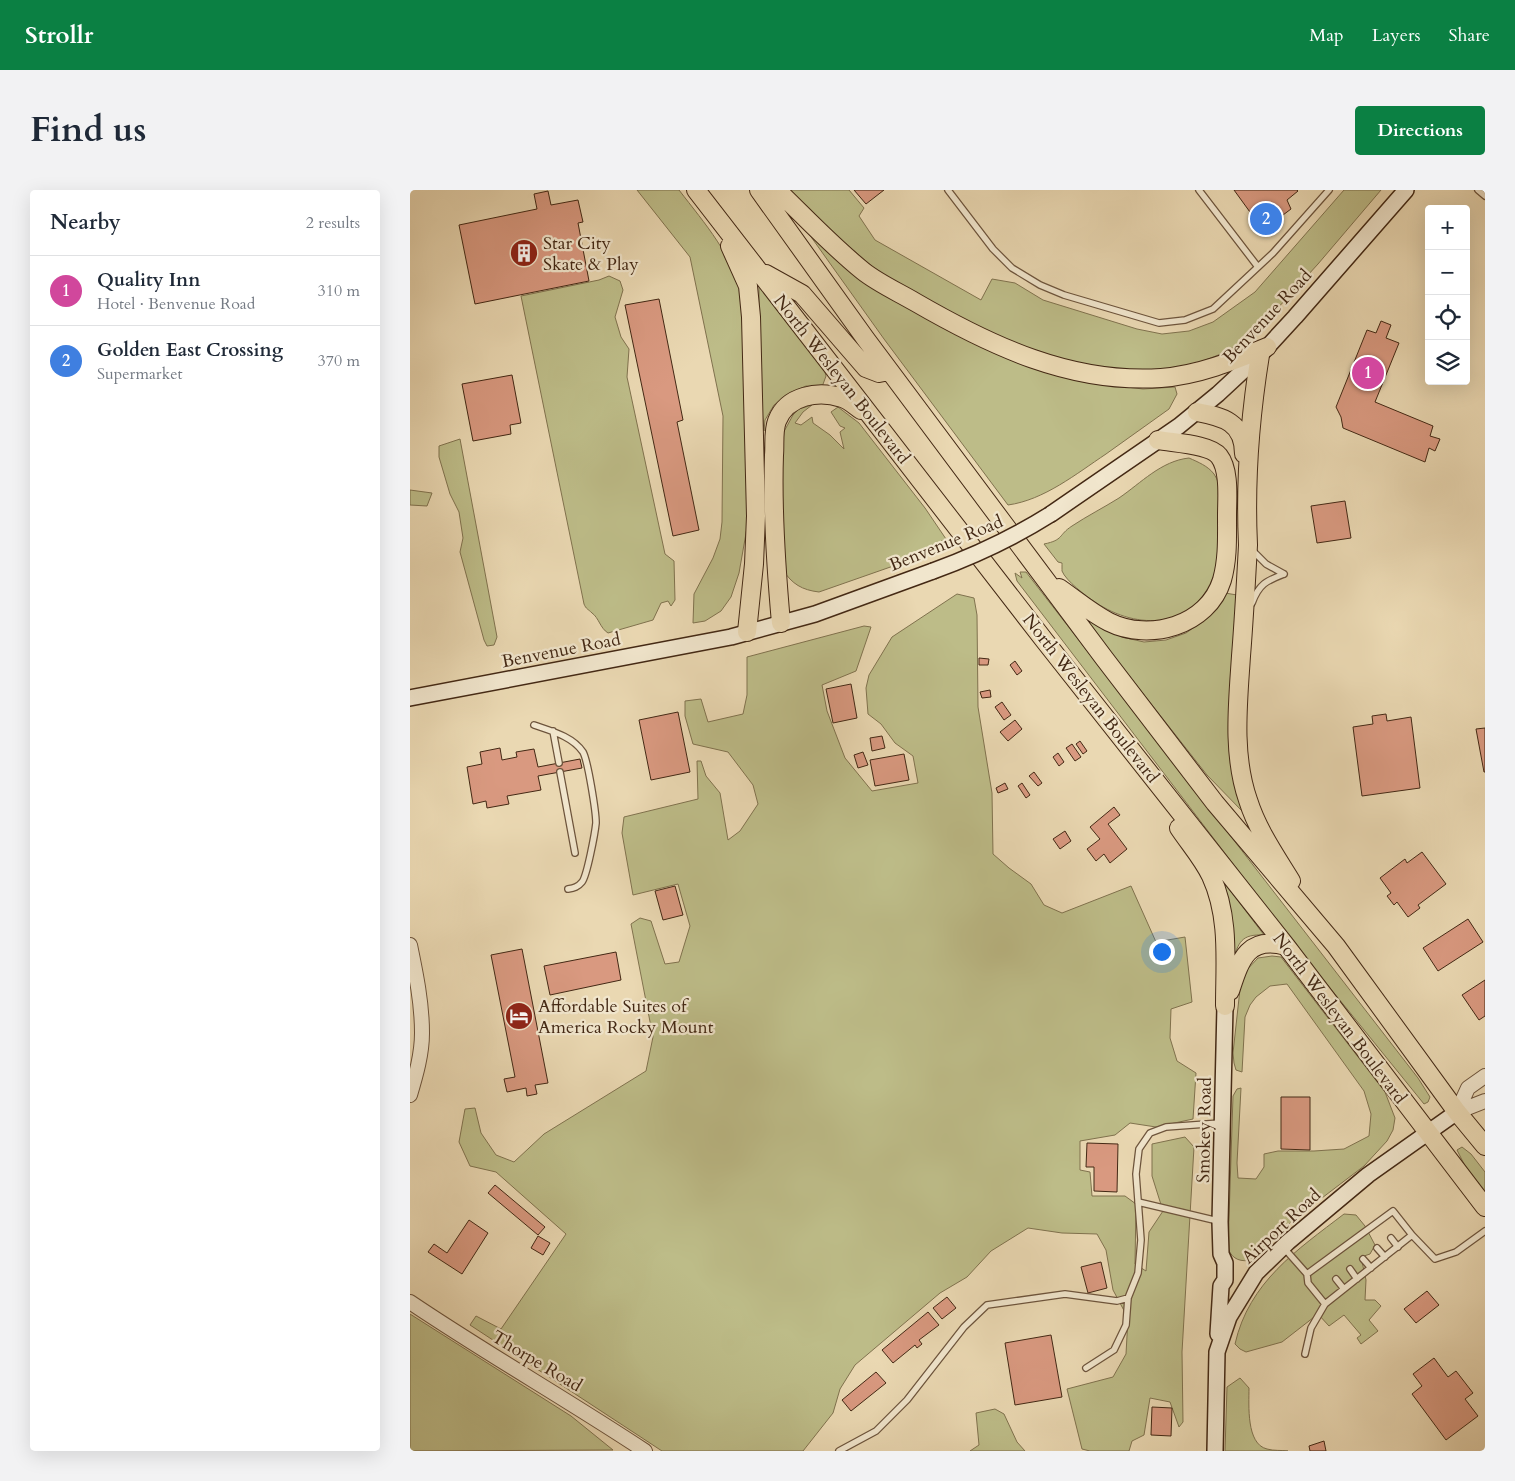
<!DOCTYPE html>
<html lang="en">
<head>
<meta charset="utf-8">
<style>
  :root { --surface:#fff; --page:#f2f2f3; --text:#1f2937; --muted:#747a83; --line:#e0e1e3; --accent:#0b8043 }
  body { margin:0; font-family:Cardo,serif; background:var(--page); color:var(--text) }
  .controls { position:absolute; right:15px; top:15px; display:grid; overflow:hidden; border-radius:5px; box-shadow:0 5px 20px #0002 }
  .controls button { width:45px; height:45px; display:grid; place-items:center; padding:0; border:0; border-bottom:1px solid var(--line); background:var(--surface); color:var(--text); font:25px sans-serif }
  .you { position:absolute; left:751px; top:761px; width:18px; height:18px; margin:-12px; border:4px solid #fff; border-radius:50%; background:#1a73e8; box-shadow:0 0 0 8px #1a73e833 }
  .badge { display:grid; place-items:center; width:32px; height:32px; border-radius:50%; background:var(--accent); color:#fff; font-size:16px; font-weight:700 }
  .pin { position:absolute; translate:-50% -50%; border:2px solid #fff; box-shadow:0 1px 5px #0006 }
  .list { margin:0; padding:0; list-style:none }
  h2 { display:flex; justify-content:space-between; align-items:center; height:65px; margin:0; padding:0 20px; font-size:21px }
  h2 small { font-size:16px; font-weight:400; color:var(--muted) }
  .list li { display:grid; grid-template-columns:32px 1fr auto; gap:15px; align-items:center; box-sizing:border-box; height:70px; padding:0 20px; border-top:1px solid var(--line) }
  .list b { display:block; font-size:19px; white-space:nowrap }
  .list p { margin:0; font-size:16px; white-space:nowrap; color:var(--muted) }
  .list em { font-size:16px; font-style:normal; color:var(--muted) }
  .icon { flex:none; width:28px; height:28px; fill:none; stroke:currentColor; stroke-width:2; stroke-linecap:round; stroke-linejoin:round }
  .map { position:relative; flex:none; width:1075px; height:1261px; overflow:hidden; border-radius:5px }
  header { display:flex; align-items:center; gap:30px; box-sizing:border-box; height:70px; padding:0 25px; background:var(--accent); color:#fff }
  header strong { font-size:24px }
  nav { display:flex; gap:28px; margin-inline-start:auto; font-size:18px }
  .intro { display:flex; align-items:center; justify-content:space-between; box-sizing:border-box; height:120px; padding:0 30px }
  h1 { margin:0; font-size:35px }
  .button { padding:12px 22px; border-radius:5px; background:var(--accent); color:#fff; font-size:18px; font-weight:700 }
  main { display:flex; gap:30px; padding:0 30px }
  aside { flex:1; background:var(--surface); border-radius:5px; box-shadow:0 5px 20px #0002 }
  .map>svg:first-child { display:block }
</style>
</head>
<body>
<header>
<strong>Strollr</strong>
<nav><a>Map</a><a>Layers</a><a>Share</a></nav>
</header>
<div class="intro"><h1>Find us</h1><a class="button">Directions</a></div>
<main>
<aside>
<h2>Nearby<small>2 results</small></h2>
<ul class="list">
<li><span class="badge" style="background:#d1479c">1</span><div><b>Quality Inn</b><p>Hotel · Benvenue Road</p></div><em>310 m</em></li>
<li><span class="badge" style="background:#3f7fe0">2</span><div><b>Golden East Crossing</b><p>Supermarket</p></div><em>370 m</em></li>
</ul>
</aside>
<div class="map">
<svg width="1075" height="1261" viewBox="0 0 1075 1261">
  <rect width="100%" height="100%" fill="#ead8b2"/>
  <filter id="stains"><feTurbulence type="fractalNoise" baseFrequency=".004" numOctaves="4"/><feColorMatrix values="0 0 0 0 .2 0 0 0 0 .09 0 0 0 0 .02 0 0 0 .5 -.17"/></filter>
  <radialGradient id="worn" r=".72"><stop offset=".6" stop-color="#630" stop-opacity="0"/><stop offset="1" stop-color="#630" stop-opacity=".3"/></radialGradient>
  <path fill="#bdbc88" stroke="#80724e" d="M227,0H269C295,34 324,66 332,109L338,332L329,383L321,407L311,421L295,431L283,433L284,404L303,368L310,349L312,332L313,226L280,67Z
    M380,0H439L454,18L449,26L465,50L571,110L582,89L605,93L633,110L727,139L752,144L779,141L803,132L845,102L934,0H971L908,74L855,132L836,149L816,162L793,171L746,184L676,178L586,148L500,102L463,77L422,42Z
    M384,23L446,83L595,165L675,192L733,199L765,197L767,204L759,219C738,234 717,249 696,264C666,284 634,310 598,315L474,149Z
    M199,86L210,91L213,100L205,127L211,147L219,159L217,187L255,364L264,371L265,410L261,416L258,411L251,413L243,430L198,443C190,438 189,428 182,423C178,419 176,419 174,414L111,106L189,90Z
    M349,95L414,178L416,186L412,197L396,196L380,203L364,215L355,230L354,241L349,188Z
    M402,215L393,222L385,233L391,235L402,227L403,233L420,245L434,259L430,242L435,238L430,236L421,222L428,217L449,233L515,318L536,349L508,362L509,367L409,402C392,400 382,394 373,380L371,247L383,225L389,219Z
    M50,249L87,447L84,455L77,456L74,450L50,362L53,348L49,322L40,304L29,267V256Z
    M779,268C788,272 798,276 804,284C813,296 809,315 809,329C809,343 809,373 804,385C784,439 728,441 685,412C676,406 656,391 652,381C652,380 652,374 652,373L648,372L634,354C654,350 648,345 662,336C677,326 693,318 709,308C731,293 751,271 779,268Z
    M0,300L22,303L17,316L0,315Z
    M610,382H616L1008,888L1020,907L1018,912L1014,914L882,751L607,391L605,383L612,388Z
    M815,403L827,405L823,567L832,621L797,585L673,427L712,447L734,452L756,450L776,443L793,431L808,417Z
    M547,404L564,408L567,425L568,517L582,603L583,664L599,678L621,694L634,715L652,723L721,696L746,752L775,747L782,812L761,819L760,848L767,871L786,883L783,929L746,937L720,933L705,945L670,951V980L680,982L682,1006H715L726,1014L725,1074L736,1081L739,1042L753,1021L742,986V954L775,947L784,957L772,1162L773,1232L769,1237L760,1212L740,1208L734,1245L722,1251L719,1261H680L672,1259L657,1199L703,1187L716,1164L718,1128L703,1100L696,1060L687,1044L652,1043L618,1038L581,1061L557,1087L530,1103L445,1175L430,1199L423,1223L393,1261H252L60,1135L66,1126L91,1139L156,1044L86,982L60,976L49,952L55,919L65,918L71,943L86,965L104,972L134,944L236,881L243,847L221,734L230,728L241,731L255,774L269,772L280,736L268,694L223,705L212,643L214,627L288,609L287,571H291L296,586L310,603L318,650L330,641L348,614L343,595L318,562L283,554L275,526V511L291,509L298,532L333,524L337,505V467L454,436L461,437L446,481L412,495L417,521L435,568L462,601L508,593L503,566L485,553L471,534L458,524L456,498L459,485L482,447Z
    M807,683L854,745C831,744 829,752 822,772Z
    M862,766L871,767L975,902L985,928L983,940L977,951L954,976L883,1030L842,1070C831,1072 823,1070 818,1059L823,906L827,899L831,898L827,973L828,988L846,989L854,977V964L868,961H904L934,959L959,946L961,924L954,901L877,794L860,796L846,807L840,815L835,827L832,882L826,880L824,873L823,863L830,799L833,784L848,768Z
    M1052,957L1061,964L1075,982V1005L1056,978L1047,960Z
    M934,1024L946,1025L955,1036L965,1055L960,1064L951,1067L956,1090L955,1110H965L971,1116L959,1130L968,1141L951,1154L947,1148L951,1145L934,1125L919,1136L908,1124L872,1152L836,1162L830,1159L825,1154C839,1092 887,1060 934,1024Z
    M0,1124L161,1226L203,1260L0,1261Z
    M830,1188L839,1198C839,1215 836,1254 857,1259C864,1261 871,1260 878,1261H815L817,1197Z
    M585,1219L594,1224L607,1252L615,1261H560L569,1255L566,1223Z"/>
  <path fill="#d99980" stroke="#432814" d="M444,0H474L456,14Z
    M824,0H887L888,1L877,10L881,19L853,40Z
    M138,1L141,15L168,10L173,32L168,33L179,91L65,114L49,35L127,19L124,4Z
    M249,109L273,230L267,232L289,340L263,346L215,115Z
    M971,131L981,135L976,148L989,153L965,212L1023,236L1020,246L1030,249L1025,261L1019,258L1015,272L933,238L931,227L926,217L957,140L966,143Z
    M102,185L111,233L100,235L101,244L63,251L52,194Z
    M935,311L941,348L907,353L901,316Z
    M569,468L579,469L578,475H569Z
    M605,471L612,481L607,485L600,475Z
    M441,494L447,528L423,533L416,499Z
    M580,500L581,507L572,508L570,502Z
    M592,512L601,525L594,530L585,517Z
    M268,522L280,582L241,590L229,530Z
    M976,524L977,531L1001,527L1010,598L952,606L943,537L963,534L962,526Z
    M605,530L612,539L598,551L590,542Z
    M1075,538V582H1074L1066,539Z
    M472,546L475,558L462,561L460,548Z
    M670,551L677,561L673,564L666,554Z
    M662,554L671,567L665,571L656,558Z
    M90,558L92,570L107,567L106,562L124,559L128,577L170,569L172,578L128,586L131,600L97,606L99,614L77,618L76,611L63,614L57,577L72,574L70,562Z
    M453,562L458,575L448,578L444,565Z
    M648,563L654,572L649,576L643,567Z
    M494,564L499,590L465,596L460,570Z
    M624,582L632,593L628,596L619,586Z
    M595,593L598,599L588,603L586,598Z
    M612,593L620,605L616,608L608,596Z
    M704,617L710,625L698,634L717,659L700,673L694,664L686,671L677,659L690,649L680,637Z
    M655,641L661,651L650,659L643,649Z
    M1012,662L1036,694L1008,715L1010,718L998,727L987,712L984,715L977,706L981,703L970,688L995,669L997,673Z
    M265,696L273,725L253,730L245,701Z
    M1058,729L1073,752L1028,781L1013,758Z
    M112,759L138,893L125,895L127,904L117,906L116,898L97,902L94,889L105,887L81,765Z
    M206,762L211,790L140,805L134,776Z
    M1075,790V826L1069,830L1052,805Z
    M871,907H900V960L871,959Z
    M677,953L708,954L707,1002L684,1001V977H676Z
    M85,995L135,1037L128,1045L78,1003Z
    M59,1030L78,1043L52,1084L18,1062L24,1054L37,1063Z
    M128,1046L140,1053L133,1065L121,1058Z
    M691,1072L697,1098L678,1103L671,1077Z
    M1017,1101L1029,1115L1006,1133L994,1119Z
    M537,1107L546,1118L532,1129L523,1118Z
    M518,1122L529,1135L509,1150L512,1154L507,1158L505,1155L483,1173L472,1160Z
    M641,1145L652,1207L605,1215L595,1153Z
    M1024,1168L1038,1187L1046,1181L1063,1203L1055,1209L1068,1226L1036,1250L1002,1204L1012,1196L1003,1184Z
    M466,1182L476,1193L441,1221L432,1210Z
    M742,1217L762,1218L761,1246L741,1245Z
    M914,1251L916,1261H900L899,1256Z"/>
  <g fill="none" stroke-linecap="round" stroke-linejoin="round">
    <defs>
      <path id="service" d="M538,0L583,59L602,78L630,95L654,105L749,133L775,130L803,119L863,63L919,0
        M789,0L848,77
        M1068,0L1075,6
        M842,360L856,374L874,384
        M842,413C849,394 856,391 874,384
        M124,535C141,541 162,546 173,562C178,571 186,622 186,633C185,643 177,686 172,692C168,697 164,698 158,699
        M143,541L149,573
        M150,582L165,663
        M728,1012L808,1031
        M1002,1045L1025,1069L1046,1062L1075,1041
        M981,1048L988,1057
        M874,1058L897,1084L898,1093L915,1114L1002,1045L983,1021L897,1084
        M967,1058L975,1067
        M953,1069L961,1078
        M940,1079L947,1089
        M926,1089L934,1099
        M895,1164L901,1138L915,1114
        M676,1178L704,1160L716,1135L718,1108
        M429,1261L466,1241L497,1210L554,1137L577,1115L655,1104L707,1111L718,1108L728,1083L731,1050L726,984L729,959L740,943L756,937L810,933"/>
      <path id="tertiary" d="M0,755C6,784 12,813 12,843C12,864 6,885 0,905
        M1047,922L1058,898L1075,886
        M1047,922L1075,911
        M0,1112C77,1164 158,1210 235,1261"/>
      <path id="secondary" d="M641,324L769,236L808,204L850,165L885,127L996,0
        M0,508L321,447L405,424L523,381
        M808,1144L811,1096L815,1090V1073L811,1064L810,1032L815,816
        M805,1261L807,1162L819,1127L846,1083L878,1052L958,985L1047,922"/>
      <path id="trunk" d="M286,0L634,450L876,756L1075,1017
        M349,0L455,148L694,468L805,613L926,756L1047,922L1075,956
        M367,0C395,27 422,56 453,81C468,93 488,102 505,112C581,156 661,194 751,188C789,185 823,171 857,157
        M320,56L338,96L341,127L346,326L344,374L337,442
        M356,84L392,104L456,178L469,183L479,181
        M850,165C840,227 835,292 838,355C836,392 834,429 831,466C828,513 822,564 838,610C847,639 865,665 881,691
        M787,222C813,227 834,232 834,264
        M649,398C665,409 681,423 699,432C739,452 798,436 812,390C818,369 817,347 817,325C817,309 820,280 809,266C800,254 763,253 748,250
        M371,433C366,377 362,321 364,265C365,255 363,241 367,231C377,205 409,200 432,208C439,210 445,216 451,220
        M769,638C779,653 793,669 801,686C820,727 815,772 815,816
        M820,801C830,771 837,745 876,756"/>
    </defs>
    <use href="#service" stroke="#6d543c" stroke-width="8"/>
    <use href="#tertiary" stroke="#6d543c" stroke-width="16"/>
    <use href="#secondary" stroke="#432814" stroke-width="18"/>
    <use href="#trunk" stroke="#432814" stroke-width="20"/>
    <use href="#service" stroke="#f1e6cd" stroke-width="5.5"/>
    <use href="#tertiary" stroke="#f1e6cd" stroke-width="14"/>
    <use href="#secondary" stroke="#f1e6cd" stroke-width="15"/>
    <use href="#trunk" stroke="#ead8b2" stroke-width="18"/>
    <defs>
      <path id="secondary-bridge" d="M523,381C564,366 603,348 641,324"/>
    </defs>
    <use href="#secondary-bridge" stroke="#432814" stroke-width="18" stroke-linecap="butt"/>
    <use href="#secondary-bridge" stroke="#f1e6cd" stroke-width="15"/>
  </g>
  <defs>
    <symbol id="building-disc" viewBox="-11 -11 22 22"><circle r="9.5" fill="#8f2418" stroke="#f1e6cd"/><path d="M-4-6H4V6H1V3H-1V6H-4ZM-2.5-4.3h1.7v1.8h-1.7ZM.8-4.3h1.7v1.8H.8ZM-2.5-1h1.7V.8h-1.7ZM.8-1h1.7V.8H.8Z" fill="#fff"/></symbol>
    <symbol id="hotel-disc" viewBox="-11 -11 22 22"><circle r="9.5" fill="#8f2418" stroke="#f1e6cd"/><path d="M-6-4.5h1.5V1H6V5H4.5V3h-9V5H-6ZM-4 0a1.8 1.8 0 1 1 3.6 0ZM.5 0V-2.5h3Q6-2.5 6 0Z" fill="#fff"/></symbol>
  </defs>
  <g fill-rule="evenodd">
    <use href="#building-disc" x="98" y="47" width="32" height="32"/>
    <use href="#hotel-disc" x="93" y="810" width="32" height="32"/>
  </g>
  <g text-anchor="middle" stroke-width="4.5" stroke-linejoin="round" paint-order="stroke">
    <g font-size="18" fill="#432814" stroke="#f1e6cd" text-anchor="start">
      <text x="133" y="59">Star City<tspan x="133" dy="21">Skate &amp; Play</tspan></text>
      <text x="128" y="822">Affordable Suites of<tspan x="128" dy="21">America Rocky Mount</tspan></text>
    </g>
    <g font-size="18" fill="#432814" stroke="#f1e6cd">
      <text transform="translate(857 126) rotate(-47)" y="6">Benvenue Road</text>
      <text transform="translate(432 189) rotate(52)" y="6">North Wesleyan Boulevard</text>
      <text transform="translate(536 353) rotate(-22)" y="6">Benvenue Road</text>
      <text transform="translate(151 460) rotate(-11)" y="6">Benvenue Road</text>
      <text transform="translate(681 508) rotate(52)" y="6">North Wesleyan Boulevard</text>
      <text transform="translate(930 828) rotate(53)" y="6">North Wesleyan Boulevard</text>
      <text transform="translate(794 940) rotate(-89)" y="6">Smokey Road</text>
      <text transform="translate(871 1036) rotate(-43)" y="6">Airport Road</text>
      <text transform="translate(127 1171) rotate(31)" y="6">Thorpe Road</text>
    </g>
  </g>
  <rect width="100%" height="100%" filter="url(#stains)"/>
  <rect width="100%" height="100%" fill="url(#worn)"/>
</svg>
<div class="controls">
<button>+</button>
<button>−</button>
<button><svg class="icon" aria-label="locate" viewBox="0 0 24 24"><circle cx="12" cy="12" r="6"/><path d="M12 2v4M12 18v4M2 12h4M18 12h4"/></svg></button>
<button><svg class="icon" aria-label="layers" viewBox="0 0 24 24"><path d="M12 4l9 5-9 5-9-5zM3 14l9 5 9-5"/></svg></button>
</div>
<div class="you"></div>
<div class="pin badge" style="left:958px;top:183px;background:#d1479c">1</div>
<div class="pin badge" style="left:856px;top:29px;background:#3f7fe0">2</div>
</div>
</main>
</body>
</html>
